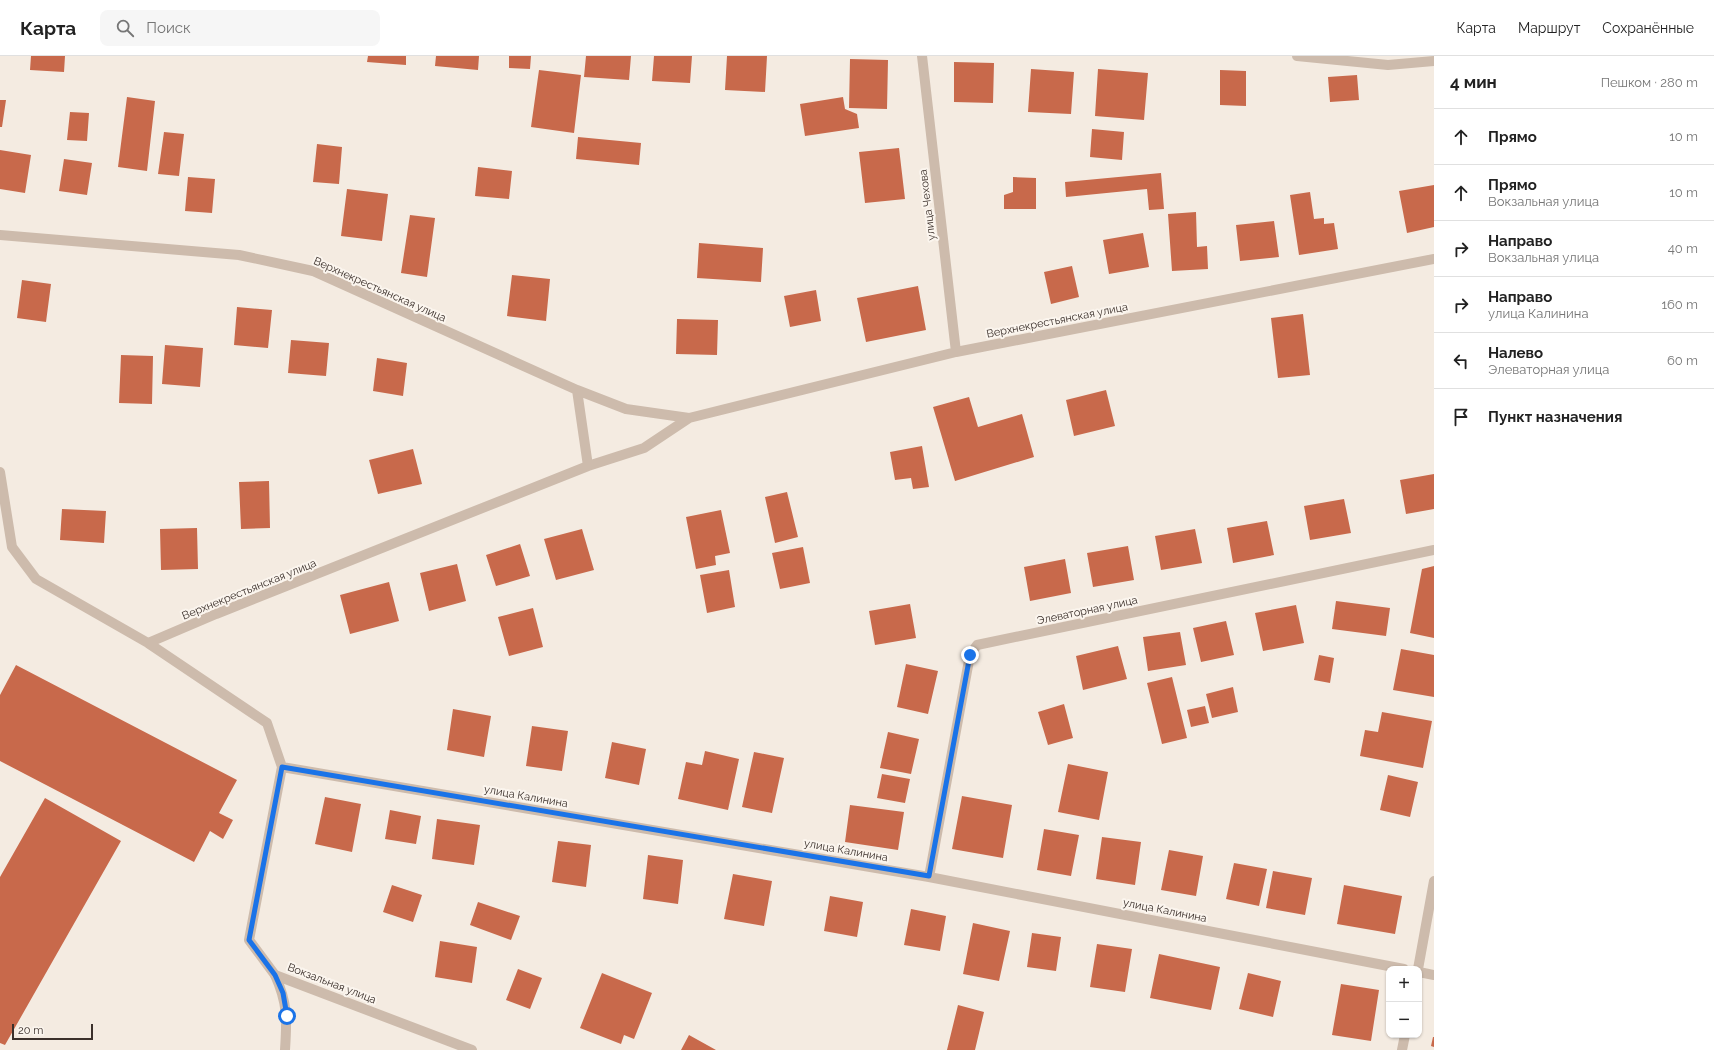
<!DOCTYPE html>
<html lang="ru">
<head>
<meta charset="utf-8">
<style>
  :root { --surface:#fff; --page:#f6f6f6; --text:#222; --muted:#767676; --line:#e0e0e0 }
  body { margin:0; font-family:Raleway,sans-serif; background:var(--page); color:var(--text) }
  .controls { position:absolute; right:12px; bottom:12px; display:grid; overflow:hidden; border-radius:8px; box-shadow:0 1px 3px #0004 }
  .controls button { width:36px; height:36px; display:grid; place-items:center; padding:0; border:0; border-bottom:1px solid var(--line); background:var(--surface); color:var(--text); font:20px sans-serif }
  .scale { position:absolute; left:12px; bottom:10px; width:81px; box-sizing:border-box; padding-left:4px; border:2px solid #3b302b; border-top:0; font-size:11px; line-height:14px; white-space:nowrap; color:#3b302b; -webkit-text-stroke:3px #fbf5ee; paint-order:stroke }
  .stop { position:absolute; width:12px; height:12px; margin:-9px; border:3px solid #1a73e8; border-radius:50%; background:#fff }
  .stop.end { background:#1a73e8; border-color:#fff; box-shadow:0 1px 4px #0008 }
  .list { margin:0; padding:0; list-style:none }
  h2 { display:flex; justify-content:space-between; align-items:center; height:52px; margin:0; padding:0 16px; font-size:17px }
  h2 small { font-size:13px; font-weight:400; color:var(--muted) }
  .list li { display:grid; grid-template-columns:26px 1fr auto; gap:12px; align-items:center; box-sizing:border-box; height:56px; padding:0 16px; border-top:1px solid var(--line) }
  .list b { display:block; font-size:15px; white-space:nowrap }
  .list p { margin:0; font-size:13px; white-space:nowrap; color:var(--muted) }
  .list em { font-size:13px; font-style:normal; color:var(--muted) }
  .icon { flex:none; width:22px; height:22px; fill:none; stroke:currentColor; stroke-width:2; stroke-linecap:round; stroke-linejoin:round }
  .map { position:relative; flex:none; width:1434px; height:994px; overflow:hidden }
  header { display:flex; align-items:center; gap:24px; box-sizing:border-box; height:56px; padding:0 20px; background:var(--surface); border-bottom:1px solid var(--line) }
  header strong { font-size:19px }
  nav { display:flex; gap:22px; margin-inline-start:auto; font-size:14px }
  .search { width:280px; height:36px; background:var(--page); display:flex; align-items:center; gap:10px; box-sizing:border-box; padding:0 14px; border-radius:8px; color:var(--muted); font-size:15px }
  main { display:flex }
  aside { flex:1; background:var(--surface) }
  .map>svg:first-child { display:block }
</style>
</head>
<body>
<header>
<strong>Карта</strong>
<div class="search"><svg class="icon" aria-label="search" viewBox="0 0 24 24"><circle cx="10" cy="10" r="6"/><path d="M15 15l6 6"/></svg>Поиск</div>
<nav><a>Карта</a><a>Маршрут</a><a>Сохранённые</a></nav>
</header>
<main>
<div class="map">
<svg width="1434" height="994" viewBox="0 0 1434 994">
  <rect width="100%" height="100%" fill="#f4ebe1"/>
  <path fill="#c8694b" d="M31,0H65L64,16L30,14Z
    M368,0H406V9L367,6Z
    M436,0H479L478,14L435,10Z
    M509,0H531L530,13L509,12Z
    M586,0H631L629,24L584,21Z
    M654,0H692L690,27L652,25Z
    M727,0H767L765,36L725,34Z
    M850,3L888,4L887,53L849,52Z
    M954,6L994,7L993,47L954,46Z
    M1031,13L1074,16L1071,58L1028,56Z
    M1098,13L1148,17L1144,64L1095,60Z
    M539,14L581,19L574,77L531,71Z
    M1220,14L1246,15V50L1220,49Z
    M1357,19L1359,44L1330,46L1328,21Z
    M127,41L155,45L147,115L118,111Z
    M843,41L845,53L857,58L859,72L805,80L800,48Z
    M0,44H6L2,71H0Z
    M70,56L89,57L87,85L67,84Z
    M1092,73L1124,76L1122,104L1090,101Z
    M164,76L184,78L179,120L158,118Z
    M578,81L641,87L639,109L576,103Z
    M317,88L342,91L339,128L313,126Z
    M899,92L905,143L865,147L859,96Z
    M0,94L31,99L25,137L0,133Z
    M64,103L92,107L87,139L59,135Z
    M478,111L512,115L509,143L475,140Z
    M1161,117L1164,153L1149,154L1147,133L1066,141L1065,126Z
    M188,121L215,123L212,157L185,155Z
    M1013,121L1036,122V153H1004V139L1013,136Z
    M1434,129V171L1407,177L1399,135Z
    M347,133L388,138L382,185L341,180Z
    M1310,136L1314,163L1324,162V168L1334,167L1338,193L1299,199L1290,139Z
    M1196,156L1197,191L1207,190L1208,213L1172,215L1168,158Z
    M410,159L435,162L427,221L401,217Z
    M1274,165L1279,201L1240,205L1236,169Z
    M1143,177L1149,211L1109,218L1103,184Z
    M699,187L763,192L761,226L697,222Z
    M1072,210L1079,241L1051,248L1044,216Z
    M512,219L550,223L546,265L507,260Z
    M22,224L51,228L46,266L17,262Z
    M918,230L926,274L866,286L857,242Z
    M816,234L821,265L790,271L784,240Z
    M237,251L272,254L268,292L234,289Z
    M1303,258L1310,319L1278,322L1271,262Z
    M677,263L718,264L717,299L676,298Z
    M291,284L329,287L326,320L288,317Z
    M165,289L203,292L200,331L162,328Z
    M121,299L153,300L152,348L119,347Z
    M377,302L407,307L403,340L373,335Z
    M1106,334L1115,370L1074,380L1066,344Z
    M969,341L978,371L1022,358L1034,401L955,425L933,351Z
    M922,390L929,431L913,433L911,422L895,424L890,396Z
    M413,393L422,428L378,438L369,404Z
    M1434,418V453L1406,458L1400,424Z
    M269,425L270,472L241,473L239,426Z
    M787,436L798,481L775,487L765,441Z
    M1344,443L1351,477L1310,484L1304,450Z
    M62,453L106,455L104,487L60,484Z
    M721,454L730,497L715,500L716,509L696,513L686,461Z
    M1267,465L1274,499L1233,507L1227,472Z
    M197,472L198,513L161,514L160,473Z
    M582,473L594,514L556,524L544,483Z
    M1195,473L1202,507L1161,514L1155,480Z
    M520,488L530,520L496,530L486,499Z
    M1128,490L1134,524L1093,531L1087,497Z
    M803,491L810,527L780,533L772,497Z
    M1065,503L1071,537L1030,545L1024,511Z
    M457,508L466,545L429,555L420,517Z
    M1434,510V582L1410,577L1422,513Z
    M729,514L735,551L707,557L700,519Z
    M389,526L399,565L350,578L340,539Z
    M1336,545L1390,552L1386,580L1332,573Z
    M910,548L916,582L875,589L869,555Z
    M1296,549L1304,587L1263,595L1255,557Z
    M533,552L543,591L509,600L498,561Z
    M1226,565L1234,599L1201,606L1193,572Z
    M1180,576L1186,609L1148,615L1143,581Z
    M1118,590L1127,623L1083,634L1076,600Z
    M1401,593L1434,599V641L1393,634Z
    M1319,599L1334,602L1330,627L1314,624Z
    M906,608L938,615L928,658L897,651Z
    M16,609L237,724L219,757L233,764L223,783L210,775L194,806L0,705V639Z
    M1172,621L1187,682L1162,688L1147,627Z
    M1233,631L1238,656L1212,662L1206,638Z
    M1064,648L1073,682L1048,689L1038,656Z
    M1205,650L1209,667L1191,671L1187,654Z
    M453,653L491,660L484,701L447,694Z
    M1382,656L1432,665L1423,712L1360,700L1365,674L1378,676Z
    M532,670L568,675L562,715L526,710Z
    M888,676L919,683L911,718L880,712Z
    M612,686L646,693L639,729L605,722Z
    M705,695L739,703L728,754L678,743L686,706L702,709Z
    M754,696L784,702L772,757L742,751Z
    M1068,708L1108,716L1099,764L1058,756Z
    M882,718L910,723L905,747L877,742Z
    M1388,719L1418,726L1410,761L1380,754Z
    M962,740L1012,749L1003,802L952,793Z
    M325,741L361,748L352,796L315,788Z
    M45,742L121,785L5,989L0,987V821Z
    M850,749L904,756L898,794L845,786Z
    M390,754L421,760L416,788L385,783Z
    M437,763L480,769L474,809L432,803Z
    M1044,773L1079,779L1071,820L1037,814Z
    M1102,781L1141,786L1135,829L1096,823Z
    M558,785L591,789L586,831L552,826Z
    M1169,794L1203,800L1196,840L1161,834Z
    M648,799L683,804L678,848L643,843Z
    M1234,807L1267,813L1259,850L1226,843Z
    M1273,815L1312,822L1305,859L1266,852Z
    M733,818L772,825L764,870L724,863Z
    M392,829L422,839L413,866L383,856Z
    M1344,829L1402,840L1395,878L1337,868Z
    M830,840L863,846L857,881L824,875Z
    M478,846L520,860L511,884L470,869Z
    M911,853L946,860L940,895L904,889Z
    M973,867L1010,875L999,925L963,918Z
    M1032,877L1061,881L1056,915L1027,911Z
    M440,885L477,891L472,927L435,921Z
    M1097,888L1132,893L1125,936L1090,931Z
    M1159,898L1220,911L1211,954L1150,942Z
    M518,913L542,922L530,953L506,944Z
    M602,917L652,937L634,983L624,979L621,988L580,972Z
    M1248,917L1281,925L1273,961L1239,953Z
    M1341,928L1379,934L1371,985L1332,979Z
    M958,949L984,956L975,994H947Z
    M689,979L716,994H681Z
    M1433,981H1434V991L1431,990Z"/>
  <g fill="none" stroke-linecap="round" stroke-linejoin="round">
    <path stroke="#cdbbac" stroke-width="10" d="M275,919C288,948 287,963 285,994"/>
    <path stroke="#cdbbac" stroke-width="10" d="M922,0L956,296
      M1297,0L1388,9L1434,5
      M0,179L239,199L313,215L577,334L626,353L689,362L956,296L1434,203
      M577,334L588,410
      M0,416L12,491L36,523L148,587L267,667L282,711L249,884L275,919L472,994
      M148,587L216,558L588,410L644,392L689,362
      M282,711L929,821L1404,913
      M929,821L970,599L977,589L1434,494
      M1418,913L1434,825
      M1419,916L1434,919
      M1402,994L1405,979"/>
  </g>
  <g fill="none" stroke-linecap="round" stroke-linejoin="round">
    <path stroke="#1a73e8" stroke-width="5" d="M287,960L283,937L275,919L249,884L282,711L929,820L970,599"/>
  </g>
  <g text-anchor="middle" stroke-width="4" stroke-linejoin="round" paint-order="stroke">
    <g font-size="11" fill="#3b302b" stroke="#fbf5ee">
      <text transform="translate(927 149) rotate(-97)" y="4">улица Чехова</text>
      <text transform="translate(380 233) rotate(24)" y="4">Верхнекрестьянская улица</text>
      <text transform="translate(1057 264) rotate(-11)" y="4">Верхнекрестьянская улица</text>
      <text transform="translate(249 533) rotate(-22)" y="4">Верхнекрестьянская улица</text>
      <text transform="translate(1087 554) rotate(-12)" y="4">Элеваторная улица</text>
      <text transform="translate(526 740) rotate(10)" y="4">улица Калинина</text>
      <text transform="translate(846 794) rotate(10)" y="4">улица Калинина</text>
      <text transform="translate(1165 854) rotate(11)" y="4">улица Калинина</text>
      <text transform="translate(332 927) rotate(21)" y="4">Вокзальная улица</text>
    </g>
  </g>
</svg>
<div class="controls">
<button>+</button>
<button>−</button>
</div>
<div class="scale">20 m</div>
<div class="stop" style="left:287px;top:960px"></div>
<div class="stop end" style="left:970px;top:599px"></div>
</div>
<aside>
<h2>4 мин<small>Пешком · 280 m</small></h2>
<ul class="list">
<li><svg class="icon" aria-label="ahead" viewBox="0 0 24 24"><path d="M12 20V5M6 11l6-6 6 6"/></svg><div><b>Прямо</b></div><em>10 m</em></li>
<li><svg class="icon" aria-label="ahead" viewBox="0 0 24 24"><path d="M12 20V5M6 11l6-6 6 6"/></svg><div><b>Прямо</b><p>Вокзальная улица</p></div><em>10 m</em></li>
<li><svg class="icon" aria-label="right" viewBox="0 0 24 24"><path d="M7 20v-9h11M14 6l5 5-5 5"/></svg><div><b>Направо</b><p>Вокзальная улица</p></div><em>40 m</em></li>
<li><svg class="icon" aria-label="right" viewBox="0 0 24 24"><path d="M7 20v-9h11M14 6l5 5-5 5"/></svg><div><b>Направо</b><p>улица Калинина</p></div><em>160 m</em></li>
<li><svg class="icon" aria-label="left" viewBox="0 0 24 24"><path d="M17 20v-9H6M10 6l-5 5 5 5"/></svg><div><b>Налево</b><p>Элеваторная улица</p></div><em>60 m</em></li>
<li><svg class="icon" aria-label="arrive" viewBox="0 0 24 24"><path d="M6 21V4h12l-3 4 3 4H6"/></svg><div><b>Пункт назначения</b></div></li>
</ul>
</aside>
</main>
</body>
</html>
